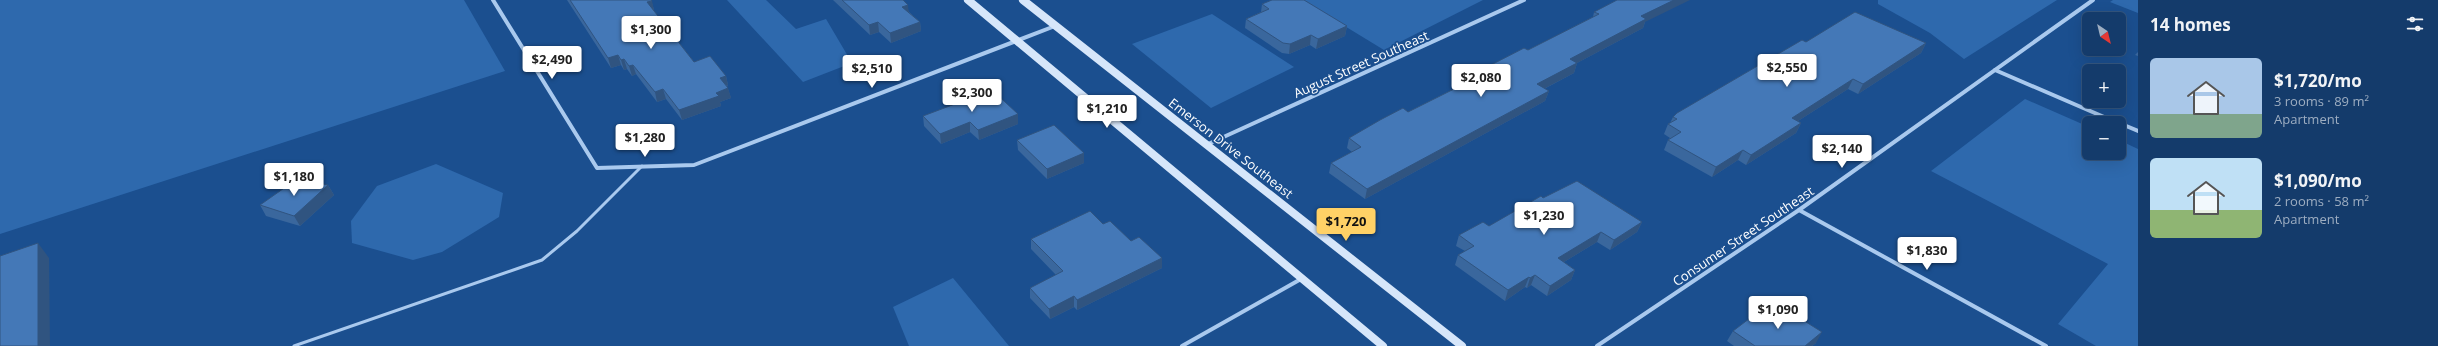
<!DOCTYPE html>
<html lang="en">
<head>
<meta charset="utf-8">
<style>
	:root { --surface:#143b6b; --page:#214673; --text:#f1f3f6; --muted:#9dadc1; --line:#33557e; --accent:#ffd166 }
	body { margin:0; font-family:"Open Sans",sans-serif; background:var(--page); color:var(--text); height:100vh; display:flex; flex-direction:column; font-size:15px; white-space:nowrap }
	* { box-sizing:border-box; margin:0 }
	p { font-size:13px; color:var(--muted) }
	.icon { flex:none; width:22px; height:22px; fill:none; stroke:currentColor; stroke-width:2; stroke-linecap:round; stroke-linejoin:round }
	.map { position:relative; flex:1; overflow:hidden }
	.details { display:flex; flex-direction:column; background:var(--surface); width:300px }
	.details>* { flex:none }
	.needle { width:26px; rotate:145deg }
	.controls { position:absolute; left:2082px; top:12px; display:grid; gap:8px }
	.controls a { display:grid; place-items:center; width:44px; height:44px; border-radius:6px; background:var(--surface); box-shadow:0 4px 16px #0002,0 0 0 1px var(--line); font-size:20px }
	.price { position:absolute; translate:-50% -34px; padding:0 9px; border-radius:4px; background:#fff; color:#222; font-size:13px; line-height:26px; filter:drop-shadow(0 1px 2px #0008) }
	.price::after { content:''; position:absolute; left:50%; top:24px; width:12px; height:9px; margin-left:-6px; background:inherit; clip-path:polygon(0 0,100% 0,50% 100%) }
	.price.on { background:var(--accent); color:#111 }
	ul { padding:0; list-style:none }
	li { display:flex; align-items:center; gap:12px; height:100px; padding:0 12px }
	li span { display:grid; place-items:center; flex:none; width:112px; height:80px; border-radius:6px; color:#555 }
	li>.icon { margin-inline-start:auto }
	span .icon { width:48px; height:48px; fill:#fffc; stroke-width:1 }
	li b { font-size:17px }
	h2 { display:flex; justify-content:space-between; align-items:center; height:48px; padding:0 12px; font-size:17px }
	main { display:flex; flex:1; min-height:0 }
	.map>svg:first-child { display:block }
	.green { fill:#2e69ad }
	.lines { fill:none; stroke-linecap:round; stroke-linejoin:round }
	.lane { stroke:#a9c9ee; stroke-width:3 }
	.street { stroke:#a9c9ee; stroke-width:4 }
	.secondary { stroke:#d6e6fa; stroke-width:8 }
	.wall { fill:#3a679d }
	.shaded-wall { fill:#305480 }
	.building { fill:#4478b7; stroke:#305480 }
	.labels { text-anchor:middle; dominant-baseline:central; stroke-width:3.5; stroke-linejoin:round; paint-order:stroke }
	.street-label { font-size:13px; fill:#fff; stroke:#1b4f8f }
</style>
</head>
<body>
<main>
<div class="map">
<svg width="2138" height="346" viewBox="0 0 2138 346">
	<rect width="100%" height="100%" fill="#1b4f8f"/>
	<!-- green -->
	<g class="green">
		<path d="M0 0H464L505 71 0 234Z"/>
		<path d="M727 0H766L796 29 826 19 852 63 803 82Z"/>
		<path d="M1302 0H1483L1384 50Z"/>
		<path d="M1878 0H2057L1964 59 1930 33 1878 4Z"/>
		<path d="M2113 0H2138V13L2110 2Z"/>
		<path d="M1212 14 1294 67 1211 108 1132 44Z"/>
		<path d="M2025 99 2089 127V153H2119V140L2138 149V346H2096L2058 324 2108 264 1931 171Z"/>
		<path d="M436 164 503 193 499 217 442 252 413 260 352 243 351 221 377 186Z"/>
		<path d="M953 278 1009 346H909L893 307Z"/>
	</g>
	<g class="lines">
		<!-- lane -->
		<path class="lane" d="M294 346 542 260 577 231 642 166"/>
		<!-- street -->
		<g class="street">
			<path d="M493 0 597 168 694 165 1055 26"/>
			<path d="M1995 70 2118 123"/>
			<path d="M2119 123 2138 131"/>
			<path d="M1206 145 1524 0"/>
			<path d="M1799 210 2046 346"/>
			<path d="M1182 346 1301 279"/>
			<path d="M1597 346 1799 210 2093 0"/>
		</g>
		<!-- secondary -->
		<g class="secondary">
			<path d="M968 0 1383 346"/>
			<path d="M1023 0 1462 346"/>
		</g>
	</g>
	<!-- wall -->
	<g class="wall">
		<path d="M567 0H651L654 10H653L694 62 726 76 728 85 727 86 731 98 720 102 721 106 682 120 666 99 657 102 636 74 632 76 627 69 624 70 621 65 611 68Z"/>
		<path d="M833 0H903L909 12 920 22 921 31 891 43 879 32 870 35Z"/>
		<path d="M1262 4 1347 26 1345 36 1316 49 1310 45 1289 54 1282 53 1245 28 1246 19 1261 12Z"/>
		<path d="M1594 12 1645 22 1643 28 1577 63 1574 73 1544 89 1549 91 1545 101 1365 199 1329 173 1331 163 1352 152 1347 148 1349 138 1408 112 1456 88 1482 74 1485 68 1528 50 1593 17Z"/>
		<path d="M1806 42 1926 43 1921 53 1858 94 1848 89 1798 121 1801 123 1796 133 1746 165 1738 160 1712 177 1664 150 1668 140 1670 138 1664 134 1668 124 1670 123 1673 117Z"/>
		<path d="M2138 52V56L2135 55Z"/>
		<path d="M1018 114V124L979 140 970 132 941 144 924 126 923 116Z"/>
		<path d="M1017 140 1084 153V163L1047 179 1018 150Z"/>
		<path d="M328 185 334 195 300 226 266 216 260 205Z"/>
		<path d="M1543 198 1642 222 1637 232 1610 250 1597 242 1564 262 1575 270 1571 280 1547 296 1531 285 1527 288 1525 287 1505 301 1455 265 1458 255 1465 251 1456 246 1459 235 1489 226Z"/>
		<path d="M1103 224 1131 241 1162 258V268L1077 310 1074 307 1050 319 1030 298V288L1056 275 1031 249V239Z"/>
		<path d="M1767 318 1816 343 1812 346H1734L1727 341 1733 331Z"/>
	</g>
	<!-- shaded-wall -->
	<g class="shaded-wall">
		<path d="M1674 0H1690L1645 22 1643 28 1577 63 1574 73 1534 94 1537 84 1570 59 1641 16Z"/>
		<path d="M652 1 654 10 649 12 647 2Z"/>
		<path d="M908 5 909 14 902 7Z"/>
		<path d="M878 22 879 32 870 35 869 25Z"/>
		<path d="M920 22 921 31 891 43 890 33Z"/>
		<path d="M1347 26 1345 36 1316 49 1318 39Z"/>
		<path d="M1311 35 1310 45 1289 54 1290 44Z"/>
		<path d="M1926 43 1921 53 1858 94 1863 84Z"/>
		<path d="M618 55 621 65 611 68 608 58Z"/>
		<path d="M624 59 627 69 624 70 621 60Z"/>
		<path d="M633 65 636 74 632 76 629 66Z"/>
		<path d="M726 76 728 85 722 87 720 78Z"/>
		<path d="M1853 79 1848 89 1787 128 1792 118Z"/>
		<path d="M728 88 731 98 720 102 721 106 682 120 679 110 716 93Z"/>
		<path d="M663 89 666 99 657 102 655 92Z"/>
		<path d="M1549 91 1545 101 1365 199 1367 189Z"/>
		<path d="M1018 114V124L979 140 978 130Z"/>
		<path d="M970 122V132L941 144 940 134Z"/>
		<path d="M1801 123 1796 133 1746 165 1751 155Z"/>
		<path d="M1743 150 1738 160 1712 177 1716 167Z"/>
		<path d="M1084 153V163L1047 179V169Z"/>
		<path d="M328 185 334 195 300 226 294 216Z"/>
		<path d="M1642 222 1637 232 1610 250 1614 240Z"/>
		<path d="M1601 232 1597 242 1554 268 1558 258Z"/>
		<path d="M38 243 49 258 50 346H38Z"/>
		<path d="M1162 258V268L1077 310V300Z"/>
		<path d="M1575 270 1571 280 1547 296 1550 286Z"/>
		<path d="M1535 275 1531 285 1527 288 1530 278Z"/>
		<path d="M1529 277 1525 287 1505 301 1508 290Z"/>
		<path d="M1074 296V307L1050 319 1049 309Z"/>
		<path d="M1822 332 1816 343 1812 346H1805Z"/>
	</g>
	<!-- building -->
	<g class="building">
		<path d="M570 0H651L652 1 647 2 694 62 710 56 726 76 720 78 728 88 716 93 719 96 679 110 663 89 655 92 633 65 629 66 624 59 621 60 618 55 608 58Z"/>
		<path d="M842 0H903L908 5 902 7 920 22 890 33 878 22 869 25Z"/>
		<path d="M1272 0H1304L1347 26 1318 39 1311 35 1290 44 1283 43 1246 19 1269 9 1262 4Z"/>
		<path d="M1617 0H1674L1641 16 1646 19 1570 59 1577 63 1537 84 1549 91 1367 189 1331 163 1361 147 1349 138 1380 120 1403 108 1408 112 1456 88 1485 72 1483 71 1487 69 1485 68 1524 48 1528 50 1599 14 1594 12Z"/>
		<path d="M1855 12 1926 43 1863 84 1853 79 1792 118 1801 123 1751 155 1743 150 1716 167 1668 140 1681 132 1668 124 1677 119 1673 117 1677 113 1802 40 1806 42Z"/>
		<path d="M992 90 1018 114 978 130 970 122 940 134 923 116Z"/>
		<path d="M1054 125 1084 153 1047 169 1017 140Z"/>
		<path d="M297 179 328 185 294 216 260 205Z"/>
		<path d="M1577 181 1642 222 1614 240 1601 232 1558 258 1575 270 1550 286 1535 275 1530 278 1529 277 1508 290 1458 255 1474 246 1459 235 1483 222 1489 226 1541 196 1543 198Z"/>
		<path d="M1090 211 1103 224 1110 221 1131 241 1139 237 1162 258 1077 300 1074 296 1049 309 1030 288 1063 271 1031 239Z"/>
		<path d="M38 243V346H0V256Z"/>
		<path d="M1782 307 1822 332 1805 346H1755L1733 331 1758 312 1767 318Z"/>
	</g>
	<g class="labels">
		<!-- street labels -->
		<g class="street-label">
			<text transform="translate(1361 64) rotate(-24)">August Street Southeast</text>
			<text transform="translate(1231 148) rotate(38)">Emerson Drive Southeast</text>
			<text transform="translate(1743 236) rotate(-34)">Consumer Street Southeast</text>
		</g>
	</g>
</svg>
<div class="controls">
<a><svg class="needle" viewBox="-14 -14 28 28"><path d="M0-13l5 13h-10z" fill="#e53935"/><path d="M0 13l5-13h-10z" fill="#9dadc1"/></svg></a>
<a>+</a>
<a>−</a>
</div>
<b class="price" style="left:651px;top:50px">$1,300</b>
<b class="price" style="left:552px;top:80px">$2,490</b>
<b class="price" style="left:1787px;top:88px">$2,550</b>
<b class="price" style="left:872px;top:89px">$2,510</b>
<b class="price" style="left:1481px;top:98px">$2,080</b>
<b class="price" style="left:972px;top:113px">$2,300</b>
<b class="price" style="left:1107px;top:129px">$1,210</b>
<b class="price" style="left:645px;top:158px">$1,280</b>
<b class="price" style="left:1842px;top:169px">$2,140</b>
<b class="price" style="left:294px;top:197px">$1,180</b>
<b class="price" style="left:1544px;top:236px">$1,230</b>
<b class="price on" style="left:1346px;top:242px">$1,720</b>
<b class="price" style="left:1927px;top:271px">$1,830</b>
<b class="price" style="left:1778px;top:330px">$1,090</b>
</div>
<section class="details">
<h2>14 homes<svg class="icon" aria-label="filters" viewBox="0 0 24 24"><path d="M4 7h16M4 17h16"/><circle cx="9" cy="7" r="2"/><circle cx="15" cy="17" r="2"/></svg></h2>
<ul>
<li><span style="background:linear-gradient(#a9c7e8 70%,#7fa58c 0)"><svg class="icon" aria-label="home" viewBox="0 0 24 24"><path d="M3 11l9-7 9 7M6 9v11h12V9"/></svg></span><div><b>$1,720/mo</b><p>3 rooms · 89 m²</p><p>Apartment</p></div></li>
<li><span style="background:linear-gradient(#bfe0f5 65%,#8fb573 0)"><svg class="icon" aria-label="home" viewBox="0 0 24 24"><path d="M3 11l9-7 9 7M6 9v11h12V9"/></svg></span><div><b>$1,090/mo</b><p>2 rooms · 58 m²</p><p>Apartment</p></div></li>
</ul>
</section>
</main>
</body>
</html>
